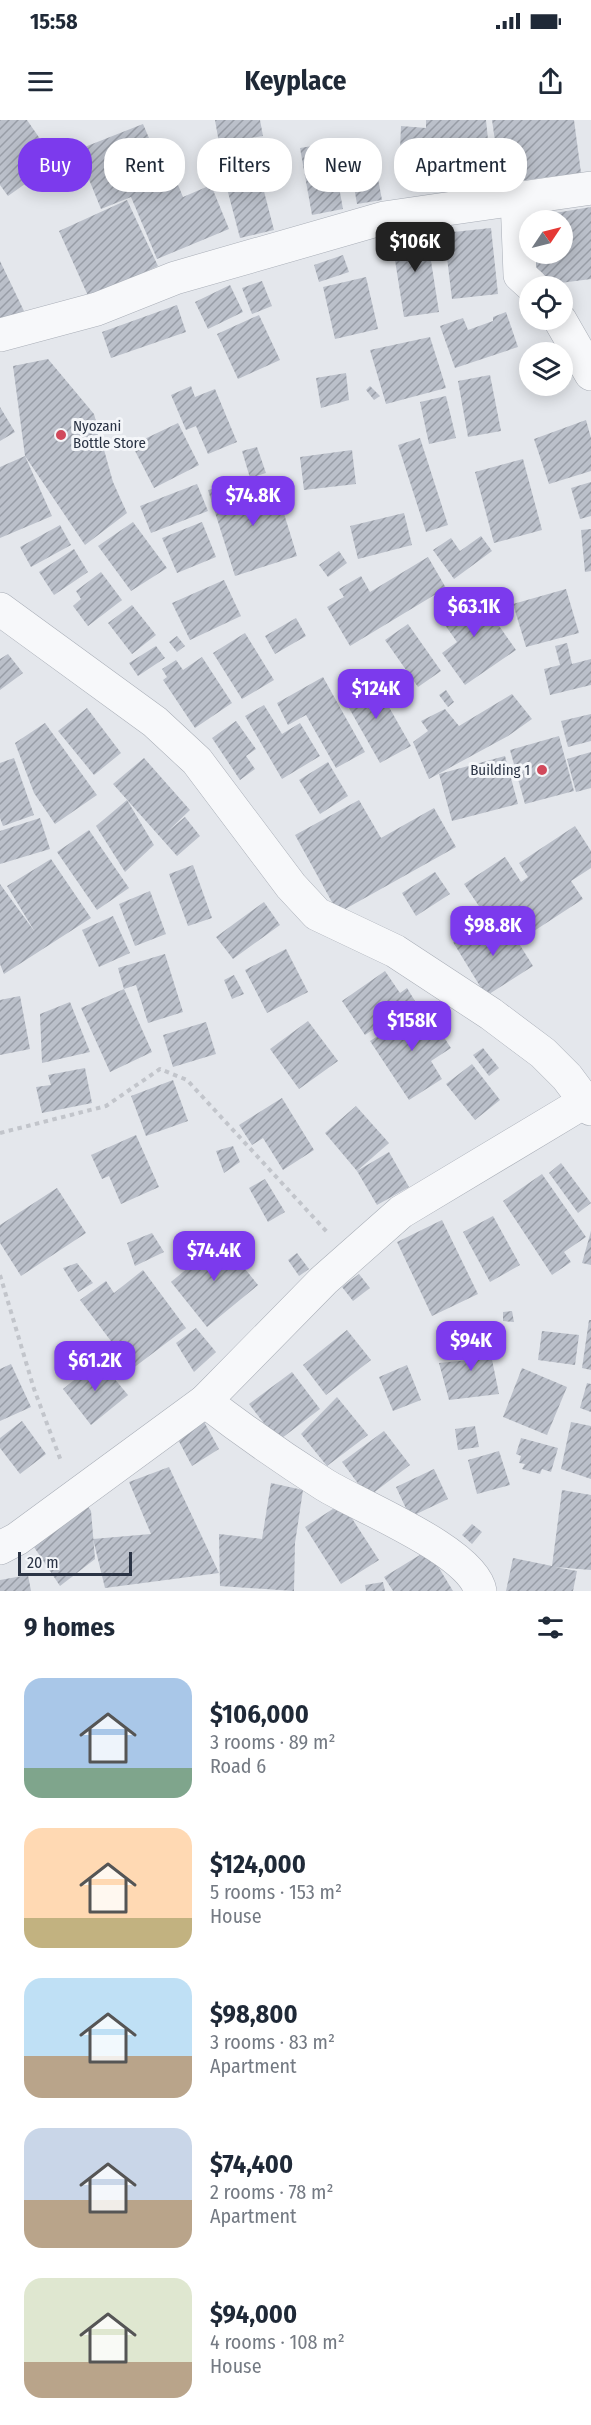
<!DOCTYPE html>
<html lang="en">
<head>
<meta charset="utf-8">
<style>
	:root { --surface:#fff; --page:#f2f2f3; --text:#1f2937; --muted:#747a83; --accent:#7c3aed }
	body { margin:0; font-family:"Fira Sans Condensed",sans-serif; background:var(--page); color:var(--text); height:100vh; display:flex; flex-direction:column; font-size:22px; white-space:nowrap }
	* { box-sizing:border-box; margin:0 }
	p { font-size:20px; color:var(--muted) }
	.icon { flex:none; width:33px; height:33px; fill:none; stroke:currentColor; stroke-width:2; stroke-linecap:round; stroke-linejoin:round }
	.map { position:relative; height:1471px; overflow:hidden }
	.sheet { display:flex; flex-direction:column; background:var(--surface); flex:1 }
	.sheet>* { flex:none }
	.banner { position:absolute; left:18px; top:18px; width:555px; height:54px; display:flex; gap:12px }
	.needle { width:39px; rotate:55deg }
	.controls { position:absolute; left:519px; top:90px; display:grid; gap:12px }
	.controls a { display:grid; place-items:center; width:54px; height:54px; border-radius:50%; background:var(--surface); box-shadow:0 3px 15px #0003; font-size:30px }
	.scale { position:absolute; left:18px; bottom:15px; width:114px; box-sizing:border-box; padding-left:6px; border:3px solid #2b3445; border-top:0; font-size:16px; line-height:21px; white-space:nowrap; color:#2b3445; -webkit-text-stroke:4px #f4f6f9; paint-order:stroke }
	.price { position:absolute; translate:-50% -51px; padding:0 14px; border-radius:12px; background:var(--accent); color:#fff; font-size:20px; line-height:39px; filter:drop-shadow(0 2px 3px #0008) }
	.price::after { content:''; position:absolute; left:50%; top:36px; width:18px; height:14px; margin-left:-9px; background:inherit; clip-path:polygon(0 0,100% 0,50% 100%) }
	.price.current { background:#222; color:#fff }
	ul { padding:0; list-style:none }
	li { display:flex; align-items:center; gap:18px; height:150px; padding:0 24px }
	li span { display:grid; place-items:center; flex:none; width:168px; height:120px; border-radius:18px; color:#555 }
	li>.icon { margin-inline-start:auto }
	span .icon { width:72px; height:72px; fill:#fffc; stroke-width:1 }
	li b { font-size:26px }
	h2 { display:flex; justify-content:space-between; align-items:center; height:72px; padding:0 24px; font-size:26px }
	.chip { padding:0 21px; border-radius:24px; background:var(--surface); box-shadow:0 3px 15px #0003; font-size:21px; line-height:54px }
	.chip.current { background:var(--accent); color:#fff }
	.status { display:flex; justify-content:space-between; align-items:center; height:42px; padding:0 30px; background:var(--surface); direction:ltr }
	.status svg { height:16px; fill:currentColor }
	header { display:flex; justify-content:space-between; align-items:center; height:78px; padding:0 24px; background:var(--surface); font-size:27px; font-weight:700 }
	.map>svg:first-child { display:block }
	.building { fill:url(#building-hatch) }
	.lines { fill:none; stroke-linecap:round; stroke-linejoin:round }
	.street-casing { stroke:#a9aeb7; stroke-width:34 }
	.path { stroke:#c2c5cb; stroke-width:4; stroke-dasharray:4.5 4.5; stroke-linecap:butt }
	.street { stroke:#f7f8fa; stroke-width:33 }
	.poi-dot { fill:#d1495b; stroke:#f4f6f9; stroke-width:2 }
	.labels { text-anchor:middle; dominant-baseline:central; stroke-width:6; stroke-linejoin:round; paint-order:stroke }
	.poi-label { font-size:15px; fill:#2b3445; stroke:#f4f6f9; text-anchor:start }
</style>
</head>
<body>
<div class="status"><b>15:58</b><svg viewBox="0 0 49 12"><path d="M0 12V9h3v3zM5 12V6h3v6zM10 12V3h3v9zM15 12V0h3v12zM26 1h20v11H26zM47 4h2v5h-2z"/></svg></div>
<header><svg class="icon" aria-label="menu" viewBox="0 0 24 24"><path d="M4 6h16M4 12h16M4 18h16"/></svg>Keyplace<svg class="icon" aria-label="share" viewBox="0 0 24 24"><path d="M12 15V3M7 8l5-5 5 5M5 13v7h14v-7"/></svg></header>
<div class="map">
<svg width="591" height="1471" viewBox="0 0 591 1471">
	<defs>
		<pattern id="building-hatch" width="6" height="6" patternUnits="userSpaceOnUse" patternTransform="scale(1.5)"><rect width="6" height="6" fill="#bbc0ca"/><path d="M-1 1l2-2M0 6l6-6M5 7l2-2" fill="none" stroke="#989da6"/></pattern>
	</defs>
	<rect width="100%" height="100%" fill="#e4e7ec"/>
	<!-- building -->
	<g class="building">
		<path d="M0 0H27L56 42 8 76 0 65Z"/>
		<path d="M215 0H260L263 16 219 23Z"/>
		<path d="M426 0H486L491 49 399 53 401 6 426 8Z"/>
		<path d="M492 0H574L581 53 501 63Z"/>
		<path d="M143 4 163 51 171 48 183 77 211 65 229 109 157 139 131 77 101 89 77 30Z"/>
		<path d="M371 22 382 80 357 84 347 26Z"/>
		<path d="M331 23 343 89 312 95 300 28Z"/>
		<path d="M259 52 274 110 240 118 225 61Z"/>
		<path d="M127 80 158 146 89 178 59 111Z"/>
		<path d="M591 87V159L537 166 531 134H562V100H530L525 98Z"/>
		<path d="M491 108 498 174 452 179 444 113Z"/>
		<path d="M426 109 439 192 404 197 391 115Z"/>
		<path d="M343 135 349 152 319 162 314 145Z"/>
		<path d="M0 141 24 191 0 203Z"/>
		<path d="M366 157 378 209 335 219 323 167Z"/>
		<path d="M262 161 272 186 252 194 242 168Z"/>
		<path d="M230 165 243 192 208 209 195 182Z"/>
		<path d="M177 185 186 212 111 238 102 212Z"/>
		<path d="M506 192 518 227 455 248 440 206 463 198 468 210 493 201V197Z"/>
		<path d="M259 195 280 240 238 259 217 214Z"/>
		<path d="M430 217 446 268 386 284 370 230Z"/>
		<path d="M48 239 94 294 113 362 127 393 85 425 25 336 52 396 0 418V347L25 336 13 246Z"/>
		<path d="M346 253 349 280 321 288 316 258Z"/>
		<path d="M490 255 501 311 468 317 458 261Z"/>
		<path d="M191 266 195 277 215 269 237 322 208 334 196 306 186 310 171 275Z"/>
		<path d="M370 266 380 276 374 280 366 270Z"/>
		<path d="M446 276 456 318 429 324 420 282Z"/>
		<path d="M0 287 15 312 0 321Z"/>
		<path d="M586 300 591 318V351L549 364 534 319Z"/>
		<path d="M178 303 199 345 154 368 132 325Z"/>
		<path d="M420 318 448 405 426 412 398 325Z"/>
		<path d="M257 327 266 353 250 358 242 331Z"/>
		<path d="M352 330 356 364 304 370 300 337Z"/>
		<path d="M523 339 542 410 494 423 475 352Z"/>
		<path d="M274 361 297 436 235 456 208 370 227 365 230 375Z"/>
		<path d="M591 362V396L580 399 571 368Z"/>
		<path d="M197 364 208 391 151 413 140 386Z"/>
		<path d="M404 393 412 425 358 439 350 406Z"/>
		<path d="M133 402 167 448 131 471 98 426Z"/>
		<path d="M202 402 216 437 177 453 162 418Z"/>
		<path d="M60 405 71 425 31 447 20 427Z"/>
		<path d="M591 409V451L585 452 581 410Z"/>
		<path d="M481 416 492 431 454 459 433 430 451 418 460 431Z"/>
		<path d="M74 429 88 452 54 475 39 452Z"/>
		<path d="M339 431 347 443 328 457 319 445Z"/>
		<path d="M428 437 446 468 350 526 327 487 344 477 339 469 361 456 370 472Z"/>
		<path d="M101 452 122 480 88 506 73 486 81 479 76 471Z"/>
		<path d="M224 460 241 496 190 520 172 483Z"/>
		<path d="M566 469 579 513 526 527 513 484Z"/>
		<path d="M474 470 516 530 465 565 442 533 457 522 438 495Z"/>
		<path d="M132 485 156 515 132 534 108 503Z"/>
		<path d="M296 498 306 516 275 534 265 516Z"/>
		<path d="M408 504 441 551 418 567 385 520Z"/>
		<path d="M245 513 274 560 242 579 213 533Z"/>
		<path d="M177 516 185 526 177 532 169 522Z"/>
		<path d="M567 523 572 544 591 539V565L550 575 544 549 560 545 555 526Z"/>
		<path d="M156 526 165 538 138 556 129 543Z"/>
		<path d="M8 534 23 553 0 570V539Z"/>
		<path d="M202 537 232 583 195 608 163 560 167 557 162 549 176 540 183 550Z"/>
		<path d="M323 557 365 632 336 648 306 595 288 605 277 583Z"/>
		<path d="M372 557 411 626 380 643 341 574Z"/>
		<path d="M446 570 454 582 448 587 439 575Z"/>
		<path d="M512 574 532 599 508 616 429 659 413 622 428 611 421 601 445 589 459 606Z"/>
		<path d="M264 585 282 614 300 603 320 636 282 659 245 596Z"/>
		<path d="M87 588 121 633 94 655 58 611Z"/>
		<path d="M591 594V621L568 627 561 601Z"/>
		<path d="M236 601 256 629 246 636 255 649 240 660 212 618Z"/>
		<path d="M45 603 97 675 55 704 34 673 15 623Z"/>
		<path d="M559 616 574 671 525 684 510 630Z"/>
		<path d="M591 632V668L576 672 567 639Z"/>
		<path d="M505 636 518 684 452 701 439 654Z"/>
		<path d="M14 638 34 695 3 706 0 698V643Z"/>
		<path d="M144 638 190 690 166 713 185 697 200 716 177 736 113 664Z"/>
		<path d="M328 642 348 676 320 694 299 660Z"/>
		<path d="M127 680 154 725 125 752 96 706Z"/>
		<path d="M359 680 381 718 434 688 456 727 338 793 295 715Z"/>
		<path d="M40 698 50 729 0 744V711Z"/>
		<path d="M575 706 591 731V748L571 761 583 779 534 811 485 795 464 764 505 737 521 762 528 757 519 743Z"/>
		<path d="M89 710 129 768 97 790 57 732Z"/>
		<path d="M51 739 91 798 4 854 0 844V764L35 812 7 766Z"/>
		<path d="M193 745 212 798 188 806 169 754Z"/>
		<path d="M435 752 450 774 416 796 402 773Z"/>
		<path d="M150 771 166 814 135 826 119 784Z"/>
		<path d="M264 782 280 805 233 839 216 817Z"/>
		<path d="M113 796 130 833 99 847 82 810Z"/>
		<path d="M479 806 513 814 533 846 486 876 453 822Z"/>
		<path d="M286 829 308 872 267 893 245 850Z"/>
		<path d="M165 834 183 892 148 903 136 865 124 869 118 848Z"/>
		<path d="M385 851 400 873 407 868 415 881 365 915 342 881Z"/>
		<path d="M234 855 244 874 232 879 224 860Z"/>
		<path d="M124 869 152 932 110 952 81 888Z"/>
		<path d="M20 876 30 929 0 935V880Z"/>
		<path d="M70 882 90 932 42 943 40 894Z"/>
		<path d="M424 887 451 928 431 941 442 959 409 980 370 921Z"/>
		<path d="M308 901 338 941 299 969 270 929Z"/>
		<path d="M206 902 216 934 173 947 163 915Z"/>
		<path d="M483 928 499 948 489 956 473 935Z"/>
		<path d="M472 944 500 980 475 1000 446 964Z"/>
		<path d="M85 948 92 983 42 993 36 967 51 965 48 955Z"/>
		<path d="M173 960 188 1001 146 1016 131 976Z"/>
		<path d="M282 978 314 1030 283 1050 263 1018 252 1025 239 1005Z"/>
		<path d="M356 986 389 1023 357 1051 325 1013Z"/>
		<path d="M136 1015 159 1067 121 1084 109 1056 102 1059 91 1035Z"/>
		<path d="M233 1026 240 1042 224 1053 216 1031Z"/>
		<path d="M389 1032 409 1067 377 1085 357 1051Z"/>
		<path d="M561 1043 591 1083 578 1093 549 1053Z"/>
		<path d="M542 1054 586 1117 564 1132 571 1142 552 1155 503 1081Z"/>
		<path d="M265 1059 285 1092 268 1102 249 1068Z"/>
		<path d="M57 1068 86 1113 21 1156 0 1123V1105Z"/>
		<path d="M493 1096 520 1145 490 1162 463 1112Z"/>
		<path d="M442 1100 478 1174 432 1196 397 1122Z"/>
		<path d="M591 1111V1145L582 1143Z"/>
		<path d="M152 1113 164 1132 135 1146 127 1123Z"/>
		<path d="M199 1115 210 1128 225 1124 258 1165 207 1207 171 1162 201 1137 190 1123Z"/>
		<path d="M297 1133 309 1149 299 1156 288 1140Z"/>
		<path d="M77 1143 93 1163 78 1172 63 1148Z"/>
		<path d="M143 1150 186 1208 132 1249 80 1180 106 1161 114 1173Z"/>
		<path d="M359 1154 370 1168 353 1181 342 1167Z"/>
		<path d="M512 1191 514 1202 503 1201V1192Z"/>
		<path d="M589 1200H591V1250L582 1248Z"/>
		<path d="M196 1208 216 1232 194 1252 176 1223Z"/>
		<path d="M347 1210 371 1240 326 1275 303 1245Z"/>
		<path d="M542 1211 579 1215 575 1245 538 1240Z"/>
		<path d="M487 1215 499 1274 449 1280 439 1243 469 1240 465 1218Z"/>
		<path d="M99 1240 128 1275 91 1305 63 1269Z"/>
		<path d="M11 1244 31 1287 0 1301V1249Z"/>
		<path d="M407 1245 421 1280 393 1291 379 1257Z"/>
		<path d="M522 1248 567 1267 547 1315 503 1297Z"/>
		<path d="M292 1252 320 1289 278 1321 249 1284Z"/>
		<path d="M587 1263 591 1264V1292L580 1288Z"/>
		<path d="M337 1277 368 1315 327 1346 301 1314Z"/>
		<path d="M202 1298 219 1329 192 1346 175 1314Z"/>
		<path d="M22 1301 46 1334 20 1354 0 1328V1318Z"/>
		<path d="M571 1302 591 1306V1359L561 1349Z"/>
		<path d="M475 1306 479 1327 458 1330 455 1309Z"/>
		<path d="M384 1311 410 1345 368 1377 342 1342Z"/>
		<path d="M521 1318 558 1328 551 1352 542 1349 540 1354 522 1349 525 1344 519 1343 521 1336 516 1334Z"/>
		<path d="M499 1331 510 1365 477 1374 468 1340Z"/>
		<path d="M169 1347 219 1453 105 1468 93 1419 151 1414 129 1362Z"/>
		<path d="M434 1349 448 1379 410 1397 396 1367Z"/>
		<path d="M271 1363 303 1370 295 1423 294 1471 220 1466 219 1414 262 1419Z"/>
		<path d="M562 1370 591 1375V1450L555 1447 577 1451 573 1471H506L513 1438 552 1446Z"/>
		<path d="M82 1377 91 1391 95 1439 60 1466 28 1418Z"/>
		<path d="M342 1383 379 1440 341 1464 305 1407Z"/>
		<path d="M472 1404 482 1412 472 1424 462 1415Z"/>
		<path d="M428 1430 453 1471H393L384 1457Z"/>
		<path d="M28 1455 31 1471H0V1460Z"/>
		<path d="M383 1462 385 1471H366L365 1465Z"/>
	</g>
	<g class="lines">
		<!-- street casing -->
		<g class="street-casing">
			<g id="street">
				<path d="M517 78 520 155 532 166"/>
				<path d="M560 200 591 254"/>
				<path d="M0 215 97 189 175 158 384 98 591 68"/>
				<path d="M0 489 155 602 197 641 291 766 317 794 395 831 491 894 543 933 567 957 591 989"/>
				<path d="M205 1281C244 1311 284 1339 325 1365 359 1386 474 1432 480 1471"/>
				<path d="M0 1428 17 1419 205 1281 324 1160 401 1092 591 978"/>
			</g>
		</g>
		<!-- path -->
		<g class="path">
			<path d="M0 1013 106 986 160 949 187 960 327 1112"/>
			<path d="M0 1155 34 1269 61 1341"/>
		</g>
		<!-- street -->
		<use href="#street" class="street"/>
	</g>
	<!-- markers -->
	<g class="poi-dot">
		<circle cx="61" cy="315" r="6"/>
		<circle cx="542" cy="650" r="6"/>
	</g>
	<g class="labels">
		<!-- poi labels -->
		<g class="poi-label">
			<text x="73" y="306">Nyozani<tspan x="73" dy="17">Bottle Store</tspan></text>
			<text x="530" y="650" text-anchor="end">Building 1</text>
		</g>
	</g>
</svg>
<div class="controls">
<a><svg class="needle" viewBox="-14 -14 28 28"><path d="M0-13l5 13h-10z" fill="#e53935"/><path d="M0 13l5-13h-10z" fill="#747a83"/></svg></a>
<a><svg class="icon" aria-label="locate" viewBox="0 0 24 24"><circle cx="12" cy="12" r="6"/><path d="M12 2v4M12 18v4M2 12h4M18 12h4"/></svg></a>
<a><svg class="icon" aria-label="layers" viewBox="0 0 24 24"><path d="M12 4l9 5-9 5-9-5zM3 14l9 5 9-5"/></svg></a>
</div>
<div class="scale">20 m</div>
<b class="price current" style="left:415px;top:153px">$106K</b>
<b class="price" style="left:253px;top:407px">$74.8K</b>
<b class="price" style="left:474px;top:518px">$63.1K</b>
<b class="price" style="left:376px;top:600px">$124K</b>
<b class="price" style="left:493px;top:837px">$98.8K</b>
<b class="price" style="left:412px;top:932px">$158K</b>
<b class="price" style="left:214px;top:1162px">$74.4K</b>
<b class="price" style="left:471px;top:1252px">$94K</b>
<b class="price" style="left:95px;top:1272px">$61.2K</b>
<div class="banner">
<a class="chip current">Buy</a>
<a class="chip">Rent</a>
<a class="chip">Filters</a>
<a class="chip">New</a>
<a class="chip">Apartment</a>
</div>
</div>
<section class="sheet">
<h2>9 homes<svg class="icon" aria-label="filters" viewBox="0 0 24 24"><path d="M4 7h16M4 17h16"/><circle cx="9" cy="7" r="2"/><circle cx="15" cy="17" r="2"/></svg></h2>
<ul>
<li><span style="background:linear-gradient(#a9c7e8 75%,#7fa58c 0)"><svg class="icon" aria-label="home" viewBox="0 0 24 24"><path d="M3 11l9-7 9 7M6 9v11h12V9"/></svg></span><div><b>$106,000</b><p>3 rooms · 89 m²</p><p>Road 6</p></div></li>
<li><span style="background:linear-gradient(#ffd9b3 75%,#c2b280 0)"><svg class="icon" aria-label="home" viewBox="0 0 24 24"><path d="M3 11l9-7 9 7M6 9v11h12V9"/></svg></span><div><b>$124,000</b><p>5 rooms · 153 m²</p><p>House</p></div></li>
<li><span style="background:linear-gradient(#bfe0f5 65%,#b9a48a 0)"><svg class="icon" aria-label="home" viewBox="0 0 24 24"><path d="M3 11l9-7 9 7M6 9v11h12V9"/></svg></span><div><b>$98,800</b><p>3 rooms · 83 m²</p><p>Apartment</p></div></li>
<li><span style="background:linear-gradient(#c9d6e8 60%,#b9a48a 0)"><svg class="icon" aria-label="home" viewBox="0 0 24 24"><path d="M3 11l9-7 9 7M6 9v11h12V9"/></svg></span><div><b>$74,400</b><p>2 rooms · 78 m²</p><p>Apartment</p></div></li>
<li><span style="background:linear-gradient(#dfe7d0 70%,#b9a48a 0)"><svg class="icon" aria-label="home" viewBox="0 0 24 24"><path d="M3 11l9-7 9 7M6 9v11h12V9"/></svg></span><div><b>$94,000</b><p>4 rooms · 108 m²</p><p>House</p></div></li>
</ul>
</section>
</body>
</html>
